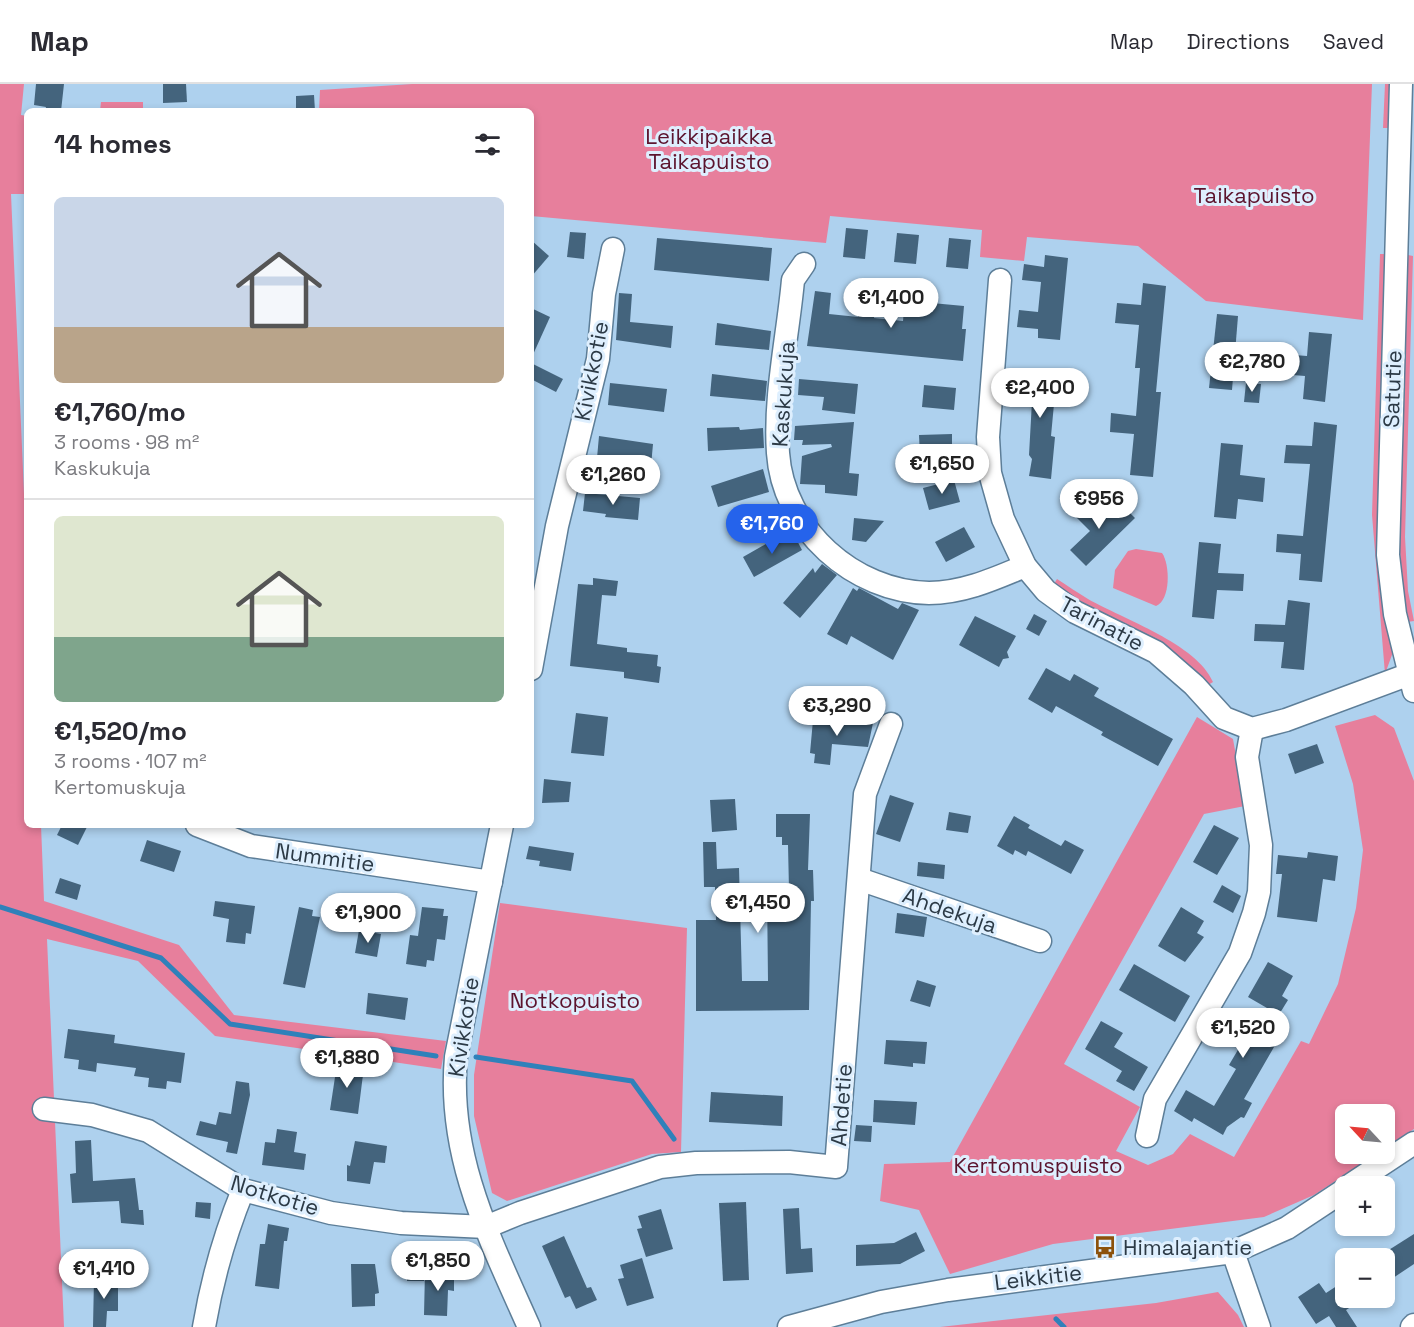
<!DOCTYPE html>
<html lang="en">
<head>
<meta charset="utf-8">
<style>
	:root { --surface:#fff; --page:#f7f7f7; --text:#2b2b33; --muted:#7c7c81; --line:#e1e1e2; --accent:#2563eb }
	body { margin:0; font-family:"Space Grotesk",sans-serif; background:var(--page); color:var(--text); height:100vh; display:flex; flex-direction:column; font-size:22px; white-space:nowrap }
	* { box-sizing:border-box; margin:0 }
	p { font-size:20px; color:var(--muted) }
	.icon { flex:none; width:33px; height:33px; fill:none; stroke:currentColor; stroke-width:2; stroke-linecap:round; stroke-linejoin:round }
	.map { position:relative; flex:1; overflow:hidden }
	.details { position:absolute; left:24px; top:24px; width:510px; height:720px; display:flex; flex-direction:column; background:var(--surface); border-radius:9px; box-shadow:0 3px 9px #0003 }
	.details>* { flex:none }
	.needle { width:39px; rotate:296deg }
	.controls { position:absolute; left:1335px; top:1020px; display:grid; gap:12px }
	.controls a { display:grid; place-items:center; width:60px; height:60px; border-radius:9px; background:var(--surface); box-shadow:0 3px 9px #0003; font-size:30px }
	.price { position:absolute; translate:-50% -51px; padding:0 14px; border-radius:21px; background:#fff; color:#222; font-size:20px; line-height:39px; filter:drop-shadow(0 2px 3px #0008) }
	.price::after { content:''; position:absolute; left:50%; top:36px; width:18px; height:14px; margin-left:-9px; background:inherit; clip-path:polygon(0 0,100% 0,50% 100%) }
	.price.on { background:var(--accent); color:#fff }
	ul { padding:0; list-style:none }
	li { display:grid; align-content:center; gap:12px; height:318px; padding:0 30px }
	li+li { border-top:2px solid var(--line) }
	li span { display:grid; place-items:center; height:186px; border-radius:9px; color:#555 }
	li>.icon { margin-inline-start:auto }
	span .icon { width:108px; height:108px; fill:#fffc; stroke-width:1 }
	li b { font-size:26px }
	h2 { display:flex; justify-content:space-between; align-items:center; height:72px; padding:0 30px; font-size:26px }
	header { display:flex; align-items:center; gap:36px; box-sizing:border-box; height:84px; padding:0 30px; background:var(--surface); border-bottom:2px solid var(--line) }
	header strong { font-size:28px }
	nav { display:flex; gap:33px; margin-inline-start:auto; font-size:21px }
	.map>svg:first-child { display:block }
	.green { fill:#e77f9c }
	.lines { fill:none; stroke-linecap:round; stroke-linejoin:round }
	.stream { stroke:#2f81ba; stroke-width:5 }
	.building { fill:#44647d }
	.minor-casing { stroke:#5d7e98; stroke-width:25 }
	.minor { stroke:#fff; stroke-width:22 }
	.labels { text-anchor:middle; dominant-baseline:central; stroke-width:6; stroke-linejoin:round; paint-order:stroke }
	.park-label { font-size:22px; fill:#5c142e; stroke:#deeffe }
	.street-label { font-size:22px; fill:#2c3a46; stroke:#deeffe }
	.poi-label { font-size:22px; fill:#2c3a46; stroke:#deeffe; text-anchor:start }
</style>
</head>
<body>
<header>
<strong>Map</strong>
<nav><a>Map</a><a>Directions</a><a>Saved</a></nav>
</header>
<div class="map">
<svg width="1414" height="1243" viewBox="0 0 1414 1243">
	<rect width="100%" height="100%" fill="#aed1ee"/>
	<!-- green -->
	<g class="green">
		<path d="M0 0H24L21 31 27 32V110H11L27 479V741H41L44 817 179 861 234 931 446 957 441 985 215 952 138 877 47 855 64 1243H0Z"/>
		<path d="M412 0H1372L1363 236 1206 217 1138 162 1027 153 1024 177 980 173 982 146 830 132 826 159 531 132V27H319L320 6Z"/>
		<path d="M1385 0H1391L1388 44H1383Z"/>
		<path d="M101 18H143V27H100Z"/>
		<path d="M1380 170H1384L1385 204 1379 450 1384 522 1393 568 1385 590 1372 431Z"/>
		<path d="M1408 171 1413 172 1405 453 1408 507 1414 537 1407 538 1399 458Z"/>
		<path d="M1136 465 1162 469C1170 480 1171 516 1156 522L1113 504 1115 486 1128 467Z"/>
		<path d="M1057 495C1068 502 1078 509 1088 515 1123 535 1197 560 1213 598L1208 601 1054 500Z"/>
		<path d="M1375 631 1394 644 1414 697V1045L1385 1064 1384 1030H1346V1070H1377L1314 1111 1264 1133 1053 1160 950 1190 919 1126 880 1117 884 1080 950 1078 1197 633 1233 655 1245 722 1204 730 1064 980 1140 1023 1116 1067 1148 1081 1173 1070 1190 1050 1234 1073 1301 957 1309 960 1338 900 1356 824 1363 766 1353 700 1335 642Z"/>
		<path d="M500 819 687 844 681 1068 652 1070 507 1117 492 1109 474 1032V991Z"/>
		<path d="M1218 1208 1238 1231 1244 1243H940L1156 1219Z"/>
	</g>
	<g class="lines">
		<!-- stream -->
		<g class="stream">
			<path d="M0 823 161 874 230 940 436 972"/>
			<path d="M476 973 632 997 674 1055"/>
			<path d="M1056 1235 1064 1243"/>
		</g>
	</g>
	<!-- building -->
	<g class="building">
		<path d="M36 0H64L61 27H45L46 23 34 21Z"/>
		<path d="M163 0H186L187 18 163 19Z"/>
		<path d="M314 11 315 27H296V12Z"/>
		<path d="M846 144 868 146 865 175 843 173Z"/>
		<path d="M570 148 586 149 584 175 567 173Z"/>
		<path d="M897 149 919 151 916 180 894 178Z"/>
		<path d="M657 154 772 164 769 197 654 186Z"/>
		<path d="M949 154 971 156 968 185 946 183Z"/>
		<path d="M531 156 549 172 531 193Z"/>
		<path d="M1045 171 1068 174 1060 256 1038 254V245L1017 243 1019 226 1038 228 1041 198 1022 196 1024 180 1044 183Z"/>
		<path d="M1143 199 1166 202 1156 308H1161L1153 393 1130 391 1134 350 1110 348 1111 329 1136 332 1140 284H1135L1139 241 1115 239 1117 219 1141 221Z"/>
		<path d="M815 207 831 209 829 230 858 233 860 209 876 211 874 234 903 237 905 214 921 215V218L964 222 962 245H966L963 277 807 262Z"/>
		<path d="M619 209 632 210 630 238 673 242 671 264 616 256Z"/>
		<path d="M531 224 550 233 531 275Z"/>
		<path d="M1217 230 1238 232 1232 306 1209 304Z"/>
		<path d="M717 239 771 247 769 266 715 261Z"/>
		<path d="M1309 248 1332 250 1325 318 1303 315 1305 292 1280 290 1281 270 1307 272Z"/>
		<path d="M531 279 563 295 556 308 531 295Z"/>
		<path d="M1032 286 1057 288 1051 352 1055 353 1051 395 1029 392 1032 375 1029 371 1032 317 1011 314 1013 297 1031 299Z"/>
		<path d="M712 290 767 297 765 317 710 312Z"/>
		<path d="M799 295 858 300 855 330 822 326 824 313 798 311Z"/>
		<path d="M610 299 667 305 664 328 608 321Z"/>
		<path d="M1246 299 1261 300 1259 319 1244 318Z"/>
		<path d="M924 301 956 304 954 326 922 323Z"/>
		<path d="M854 338 849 389 859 390 857 412 825 409V401L800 400 802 372 832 363 831 360 802 361 803 356H794L795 342Z"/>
		<path d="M1314 338 1337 341 1322 498 1299 496 1301 470 1276 468 1277 450 1303 452 1310 380 1284 379 1286 361 1312 362Z"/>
		<path d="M739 343 740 346 763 344 764 364 708 367 707 344Z"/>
		<path d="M952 350V372L920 373 919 351Z"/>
		<path d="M599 352 653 360 651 382 597 374Z"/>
		<path d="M1221 359 1243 361 1240 391 1265 394 1263 418 1238 415 1236 435 1214 433Z"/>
		<path d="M763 385 769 408 718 423 711 402Z"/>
		<path d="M954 396 960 418 929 426 923 404Z"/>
		<path d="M585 409 640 414 638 436 605 433 606 430 583 427Z"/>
		<path d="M1085 417 1102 434 1119 418 1135 434 1086 482 1070 466 1090 447 1072 429Z"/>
		<path d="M854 434 884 437 866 458 852 456Z"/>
		<path d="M964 443 975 463 946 478 935 458Z"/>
		<path d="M793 449 802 466 754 493 743 473 771 457 773 461Z"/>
		<path d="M1199 458 1221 460 1218 489 1244 490 1243 507 1217 506 1214 535 1192 533Z"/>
		<path d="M822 480 837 491 800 534 783 519 813 484 815 489Z"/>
		<path d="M593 494 618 497 616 512 602 511 597 560 627 564V568L658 571 657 582 661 583 659 599 624 594V588L570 582 578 500 593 501Z"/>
		<path d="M853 504 857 507 859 504 898 525 902 519 919 526 893 576 851 552 847 561 827 550Z"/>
		<path d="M1288 516 1310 519 1304 586 1281 584 1284 558 1254 557 1255 540 1285 541Z"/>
		<path d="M1034 530 1047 537 1039 552 1026 545Z"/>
		<path d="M975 532 1016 552 1007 568 1009 574 1003 575 999 583 959 561Z"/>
		<path d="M1046 584 1070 597 1074 590 1099 604 1094 612 1173 655 1158 682 1101 651 1103 648 1056 622 1052 629 1028 615Z"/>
		<path d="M576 629 608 633 604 672 571 669Z"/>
		<path d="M813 636 873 639 868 663 832 660 830 681 814 679 815 670 810 669Z"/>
		<path d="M1317 660 1324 679 1295 690 1288 670Z"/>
		<path d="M544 695 571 698 569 718 542 719Z"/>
		<path d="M890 711 914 719 900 758 876 750Z"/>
		<path d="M735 715 737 746 712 748 710 716Z"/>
		<path d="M949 728 971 732 968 749 946 746Z"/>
		<path d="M776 730H810L808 786H813L814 817H811L809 926 696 927V836H716L715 803H704L703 758H716L717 785 739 784 742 897H768L767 807 789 806 788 761H782V753H776Z"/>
		<path d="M1014 732 1030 741 1028 744 1061 762 1065 756 1084 766 1071 790 1028 767 1026 772 1015 766 1013 771 997 762Z"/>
		<path d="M62 741H88L78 761 57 751Z"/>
		<path d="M1214 741 1239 754 1217 791 1193 778Z"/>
		<path d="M147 756 181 767 174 788 140 777Z"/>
		<path d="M529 762 574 769 571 787 539 782 540 777 526 775Z"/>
		<path d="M1308 768 1338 772 1335 797 1323 795 1317 838 1277 833 1282 790H1276L1278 771 1307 774Z"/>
		<path d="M918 778 945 781 944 795 917 792Z"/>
		<path d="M60 794 81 801 77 816 55 809Z"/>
		<path d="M1222 801 1241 812 1233 829 1213 818Z"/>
		<path d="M215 817 255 822 251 850 246 849 245 860 226 858 229 835 213 832Z"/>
		<path d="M299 823 313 826 312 832 320 833 305 904 283 900Z"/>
		<path d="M422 823 444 825 443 832H448L445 856 437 855 434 877 427 876 426 883 406 880 410 851 418 852Z"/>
		<path d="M1181 823 1204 837 1197 849 1204 853 1185 878 1158 862Z"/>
		<path d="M897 829 927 833 924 853 895 849Z"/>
		<path d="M359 846 381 850 377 873 355 869Z"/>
		<path d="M1268 878 1293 892 1282 912 1288 916 1267 950 1278 956 1244 1015 1252 1019 1244 1034 1241 1033 1227 1043 1223 1051 1194 1034 1192 1038 1174 1027 1186 1006 1214 1022 1236 985 1229 981 1242 959 1246 961 1267 924 1248 913Z"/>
		<path d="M1134 880 1190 912 1175 938 1119 906Z"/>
		<path d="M917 896 936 902 930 923 910 917Z"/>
		<path d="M368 909 408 914 405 936 366 930Z"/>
		<path d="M1101 937 1123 949 1114 963 1148 983 1134 1007 1116 997 1122 987 1085 965Z"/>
		<path d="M68 945 115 951 114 959 185 969 181 999 167 997 166 1005 148 1003 149 994 134 992 136 984 97 979 96 988 78 985 79 976 64 974Z"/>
		<path d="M886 956 927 958 925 980 913 979V983L884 980Z"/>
		<path d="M337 980 364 983 358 1030 330 1026Z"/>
		<path d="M236 997 249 999 250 1011 237 1070 226 1068 228 1058 196 1051 200 1037 216 1041 219 1028 231 1030Z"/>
		<path d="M711 1008 783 1012 782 1042 709 1038Z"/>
		<path d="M874 1016 917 1018 915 1041 873 1038Z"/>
		<path d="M856 1041 872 1042 871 1058 854 1057Z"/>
		<path d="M277 1045 297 1048 294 1068 306 1070 304 1086 262 1081 265 1058 275 1059Z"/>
		<path d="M91 1056 93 1097 135 1094 139 1126H143L144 1141 121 1139 119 1117 72 1119 70 1090 76 1089 75 1057Z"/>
		<path d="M355 1057 387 1062 385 1079 374 1078 370 1100 347 1097V1081L350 1082Z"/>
		<path d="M196 1118 211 1119 210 1135 195 1133Z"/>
		<path d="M746 1118 749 1196 723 1197 719 1119Z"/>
		<path d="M799 1124 801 1165 812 1164 813 1188 786 1190 783 1125Z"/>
		<path d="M661 1125 673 1165 646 1173 637 1145 642 1144 638 1132Z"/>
		<path d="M268 1140 289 1144 287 1157H284L279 1205 255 1202 260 1160H265Z"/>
		<path d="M916 1148 925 1167 900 1180 856 1182V1161L894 1159Z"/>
		<path d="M1414 1150V1180L1384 1200V1169Z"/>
		<path d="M564 1152 587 1204 591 1203 597 1216 576 1225 570 1212 565 1214 542 1162Z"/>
		<path d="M408 1171H425L424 1197H407Z"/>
		<path d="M642 1174 654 1214 627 1222 618 1195 624 1194 620 1181Z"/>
		<path d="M351 1180H375L379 1209 375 1210V1222L352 1223Z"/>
		<path d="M425 1187 454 1188V1207L448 1206 447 1232 424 1231Z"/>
		<path d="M94 1195 118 1196V1227H107L106 1243H93Z"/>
		<path d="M1346 1196V1214H1365L1346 1226 1357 1243H1336L1329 1232 1316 1240 1298 1213 1319 1199 1326 1209Z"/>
	</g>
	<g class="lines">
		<!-- minor casing -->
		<g class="minor-casing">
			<g id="minor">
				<path d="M1401 0 1388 471 1395 530 1414 607"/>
				<path d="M804 180 793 196C788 252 774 312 778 369 783 445 854 508 929 509 963 509 994 495 1025 482"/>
				<path d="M1000 196 988 353 990 389 1003 435 1025 482 1046 507 1075 528 1156 568 1194 601 1224 634 1252 645 1286 636 1410 590"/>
				<path d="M531 585 557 442 598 275 604 210 613 165"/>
				<path d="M197 741 251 762 491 798"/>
				<path d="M502 741 456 973C447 1072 490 1155 529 1243"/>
				<path d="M859 795 1040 857"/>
				<path d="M44 1025 92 1031 148 1047 243 1106 331 1129 401 1139 486 1143 520 1129 660 1083 696 1079 789 1078 836 1083 865 710 891 640"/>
				<path d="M1147 1052 1155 1015 1240 869 1254 829 1259 808 1261 761 1247 673 1252 645"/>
				<path d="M1349 1102 1414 1059"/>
				<path d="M1233 1168 1259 1243"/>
				<path d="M204 1243C212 1196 225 1150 243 1106"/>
				<path d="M789 1243 881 1218 948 1206 1233 1168 1287 1144 1346 1105"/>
				<path d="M1412 1243 1414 1241"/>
			</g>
		</g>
		<!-- minor -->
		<use href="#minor" class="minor"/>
	</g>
	<!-- icons -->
	<defs>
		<g id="bus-bare" transform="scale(1.8)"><path d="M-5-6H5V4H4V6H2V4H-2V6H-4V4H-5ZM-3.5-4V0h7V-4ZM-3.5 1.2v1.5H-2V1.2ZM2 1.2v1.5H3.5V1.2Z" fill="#8c520c" stroke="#deeffe" stroke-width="2.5" paint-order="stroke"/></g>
	</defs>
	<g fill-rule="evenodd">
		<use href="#bus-bare" x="1105" y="1163"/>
	</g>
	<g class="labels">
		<!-- park labels -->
		<g class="park-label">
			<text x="709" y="52">Leikkipaikka<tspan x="709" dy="25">Taikapuisto</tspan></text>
			<text x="1254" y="111">Taikapuisto</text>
			<text x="575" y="916">Notkopuisto</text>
			<text x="1038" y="1081">Kertomuspuisto</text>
		</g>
		<!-- street labels -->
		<g class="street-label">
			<text transform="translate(591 287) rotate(-79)">Kivikkotie</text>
			<text transform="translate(1392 305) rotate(-88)">Satutie</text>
			<text transform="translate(783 310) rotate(-86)">Kaskukuja</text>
			<text transform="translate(1102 539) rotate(28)">Tarinatie</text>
			<text transform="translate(325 773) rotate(8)">Nummitie</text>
			<text transform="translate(950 826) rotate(19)">Ahdekuja</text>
			<text transform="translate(463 943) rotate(-81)">Kivikkotie</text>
			<text transform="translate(841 1021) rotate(-86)">Ahdetie</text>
			<text transform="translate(275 1111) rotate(17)">Notkotie</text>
			<text transform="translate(1038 1193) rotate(-7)">Leikkitie</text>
		</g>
		<!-- poi labels -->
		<g class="poi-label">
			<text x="1123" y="1163">Himalajantie</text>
		</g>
	</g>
</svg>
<div class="controls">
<a><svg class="needle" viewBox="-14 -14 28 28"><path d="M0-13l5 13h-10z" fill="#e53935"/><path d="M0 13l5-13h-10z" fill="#7c7c81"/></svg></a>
<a>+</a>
<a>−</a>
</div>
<b class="price" style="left:891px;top:245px">€1,400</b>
<b class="price" style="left:1252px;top:309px">€2,780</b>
<b class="price" style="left:1040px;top:335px">€2,400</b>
<b class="price" style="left:942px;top:411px">€1,650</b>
<b class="price" style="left:613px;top:422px">€1,260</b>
<b class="price" style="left:1099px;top:446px">€956</b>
<b class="price on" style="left:772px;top:471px">€1,760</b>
<b class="price" style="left:837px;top:653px">€3,290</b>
<b class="price" style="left:758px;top:850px">€1,450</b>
<b class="price" style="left:368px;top:860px">€1,900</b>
<b class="price" style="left:1243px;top:975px">€1,520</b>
<b class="price" style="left:347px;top:1005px">€1,880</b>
<b class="price" style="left:438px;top:1208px">€1,850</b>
<b class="price" style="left:104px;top:1216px">€1,410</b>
<section class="details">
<h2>14 homes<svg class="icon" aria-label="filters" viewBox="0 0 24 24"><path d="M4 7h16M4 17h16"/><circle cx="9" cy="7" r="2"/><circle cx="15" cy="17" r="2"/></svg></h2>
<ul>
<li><span style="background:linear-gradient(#c9d6e8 70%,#b9a48a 0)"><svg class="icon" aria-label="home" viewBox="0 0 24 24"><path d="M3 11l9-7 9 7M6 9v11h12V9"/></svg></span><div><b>€1,760/mo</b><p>3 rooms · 98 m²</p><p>Kaskukuja</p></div></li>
<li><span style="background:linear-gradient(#dfe7d0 65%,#7fa58c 0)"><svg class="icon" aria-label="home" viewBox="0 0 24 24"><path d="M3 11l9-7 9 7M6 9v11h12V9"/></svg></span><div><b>€1,520/mo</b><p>3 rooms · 107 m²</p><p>Kertomuskuja</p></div></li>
</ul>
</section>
</div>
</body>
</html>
